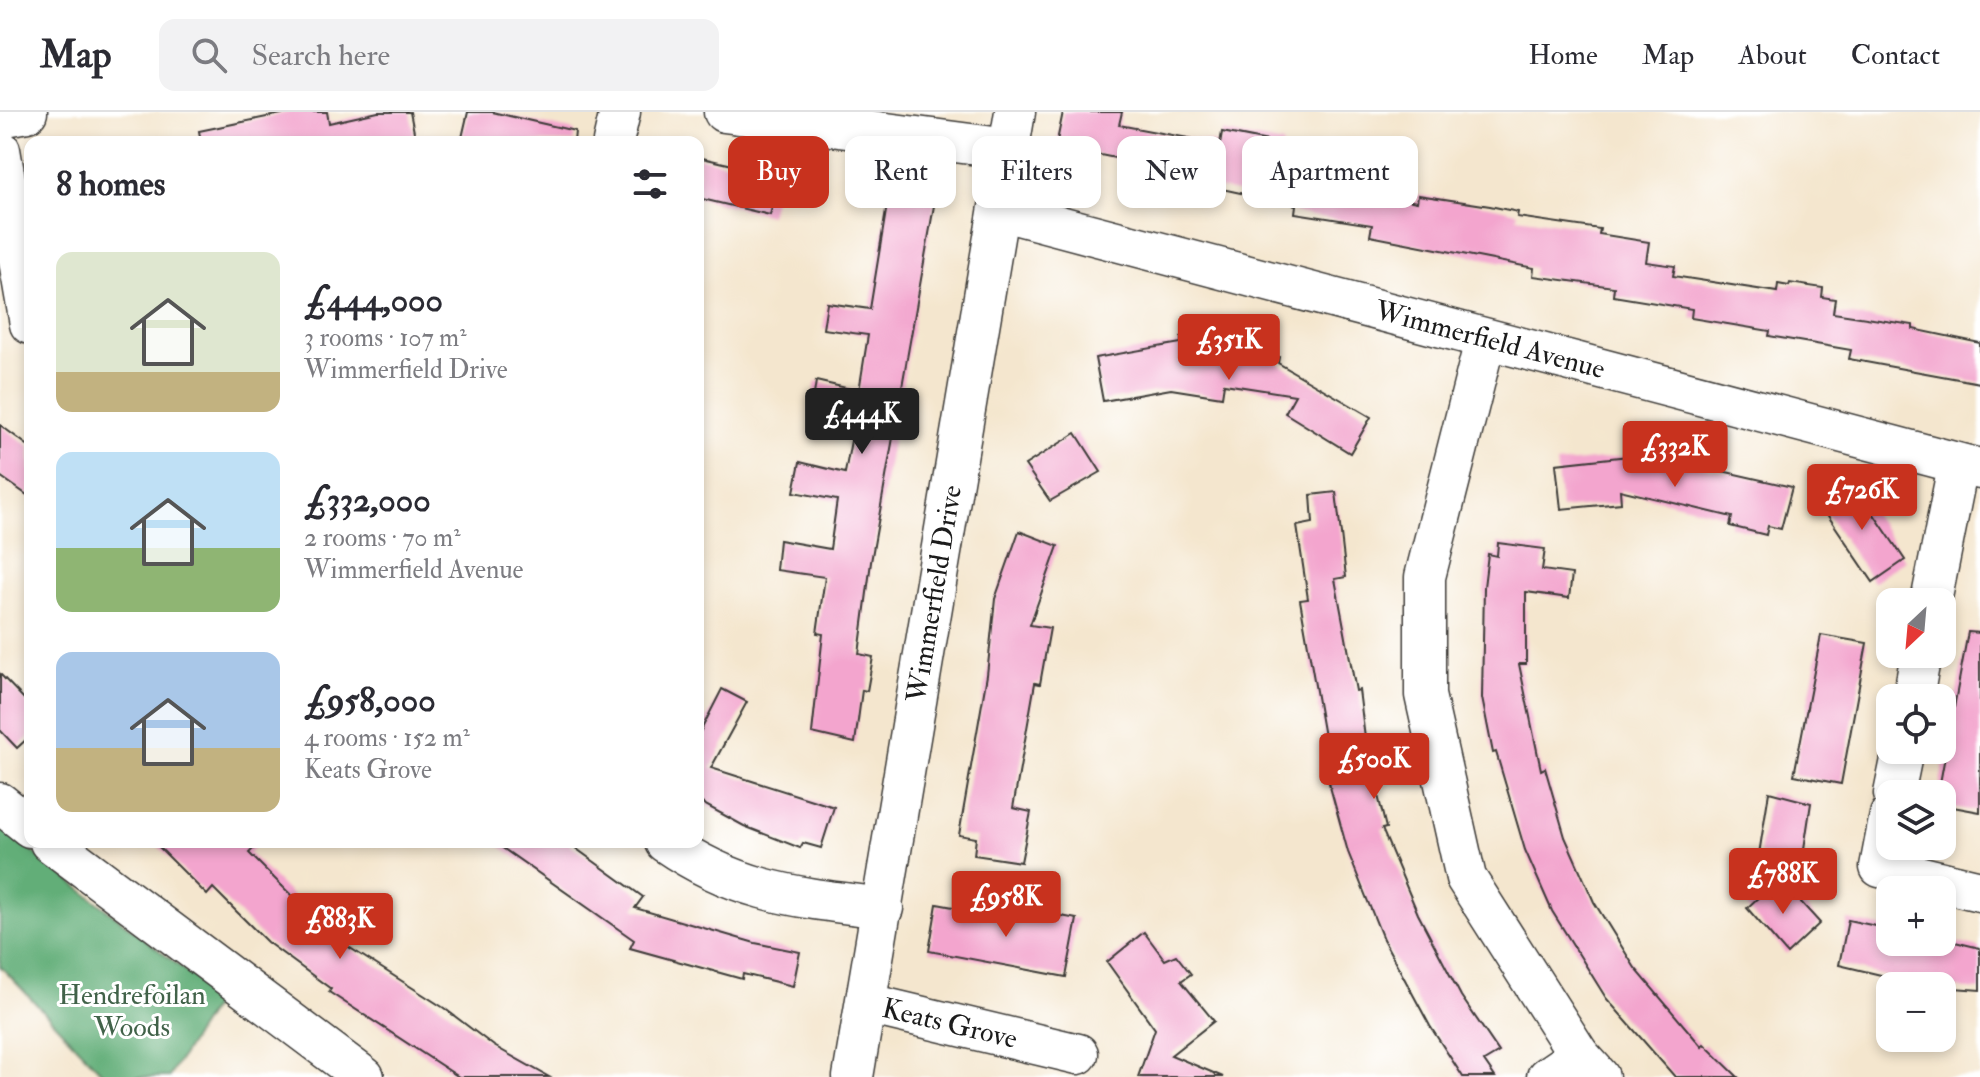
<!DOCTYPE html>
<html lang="en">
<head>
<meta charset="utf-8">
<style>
	:root { --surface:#fff; --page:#f2f2f3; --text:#2b2b33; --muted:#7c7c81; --line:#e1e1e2; --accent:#c8321e }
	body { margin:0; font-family:"IM FELL Double Pica",serif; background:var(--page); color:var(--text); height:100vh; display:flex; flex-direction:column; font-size:30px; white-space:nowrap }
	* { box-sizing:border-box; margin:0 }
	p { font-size:26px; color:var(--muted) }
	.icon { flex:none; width:44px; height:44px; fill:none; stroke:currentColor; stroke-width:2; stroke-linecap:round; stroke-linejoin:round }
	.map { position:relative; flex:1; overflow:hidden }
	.drawer { position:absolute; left:24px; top:24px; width:680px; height:712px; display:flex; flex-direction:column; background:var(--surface); border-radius:16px; box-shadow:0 4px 12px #0003 }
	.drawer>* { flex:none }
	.hud { position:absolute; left:728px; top:24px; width:760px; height:72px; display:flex; gap:16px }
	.needle { width:52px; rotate:206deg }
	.buttons { position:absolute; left:1876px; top:476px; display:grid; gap:16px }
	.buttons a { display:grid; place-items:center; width:80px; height:80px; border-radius:16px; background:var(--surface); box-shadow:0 4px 12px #0003; font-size:40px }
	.price { position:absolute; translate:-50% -68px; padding:0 18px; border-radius:8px; background:var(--accent); color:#fff; font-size:26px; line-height:52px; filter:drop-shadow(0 2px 4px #0008) }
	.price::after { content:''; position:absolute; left:50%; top:48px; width:24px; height:18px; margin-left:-12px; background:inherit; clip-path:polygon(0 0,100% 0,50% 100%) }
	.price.active { background:#222; color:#fff }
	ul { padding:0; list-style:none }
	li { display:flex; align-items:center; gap:24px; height:200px; padding:0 32px }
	li span { display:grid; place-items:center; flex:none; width:224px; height:160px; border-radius:16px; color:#555 }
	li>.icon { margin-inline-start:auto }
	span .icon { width:96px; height:96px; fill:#fffc; stroke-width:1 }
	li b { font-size:34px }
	h2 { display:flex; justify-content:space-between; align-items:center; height:96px; padding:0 32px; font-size:34px }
	.pill { padding:0 28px; border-radius:16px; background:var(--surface); box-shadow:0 4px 12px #0003; font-size:28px; line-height:72px }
	.pill.active { background:var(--accent); color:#fff }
	header { display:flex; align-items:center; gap:48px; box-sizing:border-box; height:112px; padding:0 40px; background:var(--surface); border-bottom:2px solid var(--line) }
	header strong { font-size:38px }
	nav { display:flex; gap:44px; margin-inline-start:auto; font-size:28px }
	.search { width:560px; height:72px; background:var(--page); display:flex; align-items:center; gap:20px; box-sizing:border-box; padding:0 28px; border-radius:16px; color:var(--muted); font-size:30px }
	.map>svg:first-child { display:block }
	.forest { fill:#62ae78; stroke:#3f654a; stroke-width:2 }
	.building { fill:#f3a5ce }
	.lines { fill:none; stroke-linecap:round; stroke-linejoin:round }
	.minor-casing { stroke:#3c3a37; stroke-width:43 }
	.minor { stroke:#fff; stroke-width:40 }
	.labels { text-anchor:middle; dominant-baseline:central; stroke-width:6; stroke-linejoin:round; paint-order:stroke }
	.street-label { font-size:28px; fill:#1c1c1c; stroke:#fff }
	.park-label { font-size:28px; fill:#416249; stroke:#fff }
</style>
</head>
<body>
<header>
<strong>Map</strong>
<div class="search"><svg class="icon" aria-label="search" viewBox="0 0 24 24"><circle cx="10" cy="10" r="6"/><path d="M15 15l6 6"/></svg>Search here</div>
<nav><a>Home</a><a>Map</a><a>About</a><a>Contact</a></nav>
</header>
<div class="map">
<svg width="1980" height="965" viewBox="0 0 1980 965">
	<rect width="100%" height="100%" fill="#fff"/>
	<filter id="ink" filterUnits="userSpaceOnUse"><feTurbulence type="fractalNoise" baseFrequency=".0125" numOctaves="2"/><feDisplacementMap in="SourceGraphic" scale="16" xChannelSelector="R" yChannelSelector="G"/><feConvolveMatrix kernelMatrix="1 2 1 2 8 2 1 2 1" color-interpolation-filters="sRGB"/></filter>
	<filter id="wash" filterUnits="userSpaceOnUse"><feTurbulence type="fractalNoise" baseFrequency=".006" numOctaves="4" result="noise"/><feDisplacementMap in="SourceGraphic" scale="32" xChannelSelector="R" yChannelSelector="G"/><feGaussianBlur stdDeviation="1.8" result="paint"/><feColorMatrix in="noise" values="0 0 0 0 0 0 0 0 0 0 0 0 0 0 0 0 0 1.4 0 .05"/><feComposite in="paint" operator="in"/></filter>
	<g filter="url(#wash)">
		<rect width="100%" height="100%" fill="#f4e6ce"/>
		<!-- forest -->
		<path class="forest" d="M0 714 219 885 169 965H106L0 854Z"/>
		<g id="blocks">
			<!-- building -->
			<g class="building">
				<path d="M291 0H327L329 11 378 0H410L416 30H201L199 19Z"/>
				<path d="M468 0H492L575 19 574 30H461Z"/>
				<path d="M1063 0H1122L1119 13 1220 32 1222 20 1283 32 1282 37 1333 45 1330 65 1357 70 1356 78 1417 90 1418 83 1490 94 1518 100 1517 105 1600 117 1599 122 1649 130 1646 150 1675 154 1673 164 1777 180 1778 172 1789 174 1790 171 1823 176 1822 185 1835 187 1833 201 1913 213V217L1980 231V271L1849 247 1851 238 1769 224 1770 219 1691 206 1692 197 1613 184 1614 175 1533 164 1534 156 1370 124 1372 113 1295 101 1296 93 1134 58 1135 50 1056 34Z"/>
				<path d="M698 45 780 64 770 103 698 86Z"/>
				<path d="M892 62 938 71 871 450 859 542 873 545 867 579 862 578 855 631 812 621 823 522 817 521 825 465 776 458 779 428 830 437 837 388 794 380 800 350 845 361 855 307 812 296 816 269 859 279 868 223 823 217 827 191 870 197Z"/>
				<path d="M1181 225 1262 236 1261 242 1279 245 1278 251 1371 305 1350 341 1285 301 1295 283 1224 272 1222 285 1171 277 1103 289 1095 246 1181 231Z"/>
				<path d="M0 313 30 335V385L0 364Z"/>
				<path d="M1076 321 1101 360 1050 389 1025 353Z"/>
				<path d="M1647 342 1792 375 1781 417 1768 414 1766 423 1730 414 1732 405 1620 378 1621 391 1561 397 1556 352Z"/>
				<path d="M1852 370 1905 448 1873 470 1820 392Z"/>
				<path d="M1336 380 1346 465 1335 467 1356 579 1359 578 1366 634 1386 716 1382 717 1418 802 1461 884 1499 940 1484 949 1495 965H1463L1430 914 1383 827 1348 740 1329 671 1332 670 1300 488 1308 487 1297 414 1313 411 1311 383Z"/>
				<path d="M1019 419 1058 434 1030 513 1050 516 1040 572 1035 571 1013 696 1031 700 1021 750 974 743 976 726 959 723 987 563 995 487Z"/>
				<path d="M1498 431 1545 437 1542 458 1572 462 1569 486 1526 480V552H1519L1541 658 1545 656 1565 725 1594 790 1635 856 1702 935 1704 932 1738 965H1675L1606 886 1552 799 1525 738 1496 640 1493 641 1482 586 1484 475 1488 442 1497 444Z"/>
				<path d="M1968 520 1980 521V700L1942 693V682H1938Z"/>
				<path d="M1821 523 1867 531 1841 672 1794 663Z"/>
				<path d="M0 562 30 593V624L17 636 0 618Z"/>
				<path d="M722 577 747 590 711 656 834 695 821 736 803 731 800 736 744 714 698 689V624Z"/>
				<path d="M1769 680 1811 691 1802 750 1759 742Z"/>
				<path d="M154 730H260L249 741 333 825 444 896 494 934 549 965H459L329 880 331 877 267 830 213 776 207 783Z"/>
				<path d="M494 730H567L643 785 635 796 755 831 800 840 793 874 743 862 742 867 630 836 634 828Z"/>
				<path d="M1779 766 1820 811 1787 842 1747 796Z"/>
				<path d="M937 792 1018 807 1019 796 1077 807 1066 865 929 839Z"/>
				<path d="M1848 808 1890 817V830H1955L1980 836V878L1927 874 1839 853Z"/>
				<path d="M1144 820 1165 848 1176 843 1191 862 1181 869 1214 909 1171 943 1223 965H1138L1155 917 1107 850Z"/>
			</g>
		</g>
	</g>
	<g filter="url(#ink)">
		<use href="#blocks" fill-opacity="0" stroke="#3c3a37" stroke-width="2"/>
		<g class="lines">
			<!-- minor casing -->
			<g class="minor-casing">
				<g id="minor">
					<path d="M724 0 1009 37"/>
					<path d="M0 5 27 0"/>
					<path d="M613 30 620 0"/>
					<path d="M0 38 30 212"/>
					<path id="s1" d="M999 98 1980 357"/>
					<path d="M1485 229 1425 465V583L1466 766 1579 943 1599 965"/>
					<path d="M1931 490 1958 354"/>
					<path d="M1913 586 1921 542"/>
					<path d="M1894 682 1903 638"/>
					<path d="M0 691 30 715"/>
					<path d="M1890 703 1880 755 1980 779"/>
					<path d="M50 730 364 965"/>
					<path d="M665 730C739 781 796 785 883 796"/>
					<path id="s2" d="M868 892 1078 942"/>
					<path id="s3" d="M853 965 1015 0"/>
					<path d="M1547 965 1579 943"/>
				</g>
			</g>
			<!-- minor -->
			<use href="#minor" class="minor"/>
		</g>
	</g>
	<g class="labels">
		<!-- street labels -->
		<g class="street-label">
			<text stroke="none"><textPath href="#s1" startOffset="508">Wimmerfield Avenue</textPath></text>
			<text stroke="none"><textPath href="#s3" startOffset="490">Wimmerfield Drive</textPath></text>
			<text stroke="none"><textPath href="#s2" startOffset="84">Keats Grove</textPath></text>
		</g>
		<!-- park labels -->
		<g class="park-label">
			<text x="132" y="883">Hendrefoilan<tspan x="132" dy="32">Woods</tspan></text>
		</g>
	</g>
</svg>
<div class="buttons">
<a><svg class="needle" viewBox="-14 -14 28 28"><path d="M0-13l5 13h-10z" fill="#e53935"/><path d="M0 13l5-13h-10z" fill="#7c7c81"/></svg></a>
<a><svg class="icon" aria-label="locate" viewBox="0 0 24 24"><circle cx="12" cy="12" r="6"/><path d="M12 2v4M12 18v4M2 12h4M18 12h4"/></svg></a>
<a><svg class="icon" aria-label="layers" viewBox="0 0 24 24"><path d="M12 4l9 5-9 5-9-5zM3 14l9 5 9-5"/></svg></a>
<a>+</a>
<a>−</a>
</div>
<b class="price" style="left:1229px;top:270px">£351K</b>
<b class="price active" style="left:862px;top:344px">£444K</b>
<b class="price" style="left:1675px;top:377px">£332K</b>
<b class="price" style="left:1862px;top:420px">£726K</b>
<b class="price" style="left:1374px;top:689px">£500K</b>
<b class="price" style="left:1783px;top:804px">£788K</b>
<b class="price" style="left:1006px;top:827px">£958K</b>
<b class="price" style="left:340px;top:849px">£883K</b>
<div class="hud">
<a class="pill active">Buy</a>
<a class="pill">Rent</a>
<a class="pill">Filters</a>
<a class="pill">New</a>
<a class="pill">Apartment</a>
</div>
<section class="drawer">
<h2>8 homes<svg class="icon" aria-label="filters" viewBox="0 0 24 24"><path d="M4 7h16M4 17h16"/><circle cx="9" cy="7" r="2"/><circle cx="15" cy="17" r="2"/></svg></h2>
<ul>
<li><span style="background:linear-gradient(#dfe7d0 75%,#c2b280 0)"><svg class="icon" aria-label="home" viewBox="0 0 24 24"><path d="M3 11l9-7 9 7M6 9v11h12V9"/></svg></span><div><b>£444,000</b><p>3 rooms · 107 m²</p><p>Wimmerfield Drive</p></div></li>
<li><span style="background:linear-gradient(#bfe0f5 60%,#8fb573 0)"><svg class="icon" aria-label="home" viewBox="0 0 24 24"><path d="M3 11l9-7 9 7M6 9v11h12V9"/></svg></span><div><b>£332,000</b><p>2 rooms · 70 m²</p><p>Wimmerfield Avenue</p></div></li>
<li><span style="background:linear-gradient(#a9c7e8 60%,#c2b280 0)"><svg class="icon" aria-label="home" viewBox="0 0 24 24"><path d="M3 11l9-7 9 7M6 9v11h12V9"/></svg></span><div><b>£958,000</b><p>4 rooms · 152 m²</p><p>Keats Grove</p></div></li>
</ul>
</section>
</div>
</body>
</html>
